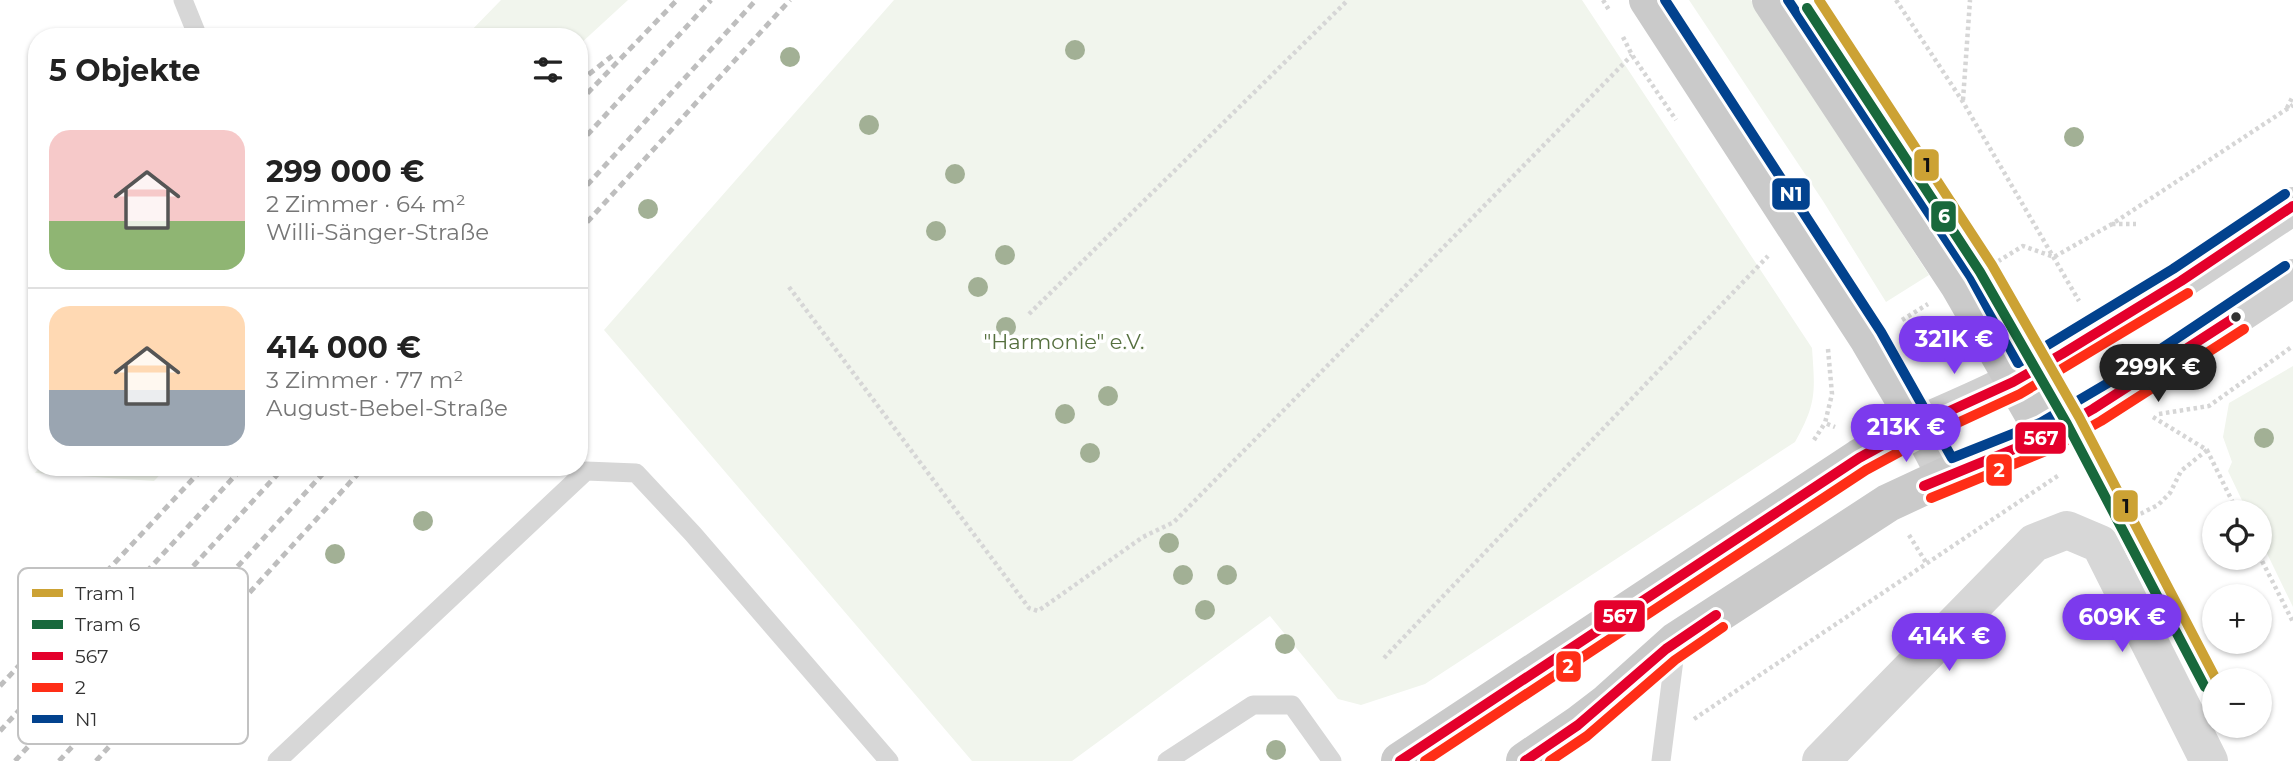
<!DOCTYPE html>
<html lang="de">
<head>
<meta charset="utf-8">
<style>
	:root { --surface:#fff; --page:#f2f2f2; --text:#222; --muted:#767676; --line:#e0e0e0; --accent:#7c3aed }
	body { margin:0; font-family:Montserrat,sans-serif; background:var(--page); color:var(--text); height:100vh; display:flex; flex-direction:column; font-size:26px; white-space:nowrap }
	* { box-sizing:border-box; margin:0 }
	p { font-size:23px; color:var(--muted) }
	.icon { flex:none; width:38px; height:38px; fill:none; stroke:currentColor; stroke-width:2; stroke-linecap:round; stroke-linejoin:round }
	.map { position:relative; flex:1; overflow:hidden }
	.details { position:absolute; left:28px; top:28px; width:560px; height:448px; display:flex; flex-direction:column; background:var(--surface); border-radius:28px; box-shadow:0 2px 5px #0004 }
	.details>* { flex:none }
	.tools { position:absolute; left:2202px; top:500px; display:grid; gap:14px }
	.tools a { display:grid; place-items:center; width:70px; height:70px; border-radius:50%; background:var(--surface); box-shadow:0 2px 5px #0004; font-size:35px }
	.price { position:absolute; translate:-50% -60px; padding:0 16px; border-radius:24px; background:var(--accent); color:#fff; font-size:23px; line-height:46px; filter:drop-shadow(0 2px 4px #0008) }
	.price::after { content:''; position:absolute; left:50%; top:42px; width:21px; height:16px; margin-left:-10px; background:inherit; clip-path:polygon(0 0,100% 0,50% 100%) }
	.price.current { background:#222; color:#fff }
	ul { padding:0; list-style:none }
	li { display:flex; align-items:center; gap:21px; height:175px; padding:0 21px }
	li+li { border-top:2px solid var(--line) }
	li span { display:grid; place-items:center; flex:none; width:196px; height:140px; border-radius:21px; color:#555 }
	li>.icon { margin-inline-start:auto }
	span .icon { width:84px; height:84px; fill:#fffc; stroke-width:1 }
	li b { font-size:30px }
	h2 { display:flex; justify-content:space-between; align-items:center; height:84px; padding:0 21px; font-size:30px }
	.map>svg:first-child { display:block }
	.green { fill:#f1f5ed }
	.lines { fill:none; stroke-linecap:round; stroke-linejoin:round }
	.path { stroke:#d6d6d6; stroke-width:4.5; stroke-dasharray:3.5 3.5; stroke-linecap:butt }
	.lane { stroke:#d7d7d7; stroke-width:19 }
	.street { stroke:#d7d7d7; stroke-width:38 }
	.secondary { stroke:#d0d0d0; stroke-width:38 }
	.primary { stroke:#cacaca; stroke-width:38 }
	.rail { stroke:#bebebe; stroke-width:5; stroke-dasharray:7 5; stroke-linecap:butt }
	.bus-1-casing { stroke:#fff; stroke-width:16 }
	.bus-2-casing { stroke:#fff; stroke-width:16 }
	.bus-3-casing { stroke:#fff; stroke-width:16 }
	.bus-1 { stroke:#e4002b; stroke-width:10 }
	.bus-2 { stroke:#ff2e17; stroke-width:10 }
	.bus-3 { stroke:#02428e; stroke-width:10 }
	.tram-1-casing { stroke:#fff; stroke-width:16 }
	.tram-2-casing { stroke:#fff; stroke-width:16 }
	.tram-1 { stroke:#cca234; stroke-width:10 }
	.tram-2 { stroke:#18683c; stroke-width:10 }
	.tree { fill:#a2b095 }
	.bus-dot { fill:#333; stroke:#fff; stroke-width:2.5 }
	.labels { text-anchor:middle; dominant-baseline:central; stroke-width:7; stroke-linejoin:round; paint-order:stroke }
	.park-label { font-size:21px; fill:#56703f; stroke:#fff }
	.key { fill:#fff; stroke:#c2c2c2; stroke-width:2 }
	.key-label { font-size:19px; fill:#333 }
	.line-badge { stroke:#fff; stroke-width:2.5 }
	.badge-label { font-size:19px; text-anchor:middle; font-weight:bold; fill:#fff }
	.pale-badge-label { font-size:19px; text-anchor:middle; font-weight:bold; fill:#111 }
</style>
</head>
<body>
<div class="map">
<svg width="2293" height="761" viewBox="0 0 2293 761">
	<rect width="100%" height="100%" fill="#fff"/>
	<!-- green -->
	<g class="green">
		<path d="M501 0H628L579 45V37H465Z"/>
		<path d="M894 0H1582L1812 348C1815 391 1817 403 1795 442L1425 684 1361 705 1338 699 1270 616 1072 761H972L604 330Z"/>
		<path d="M1689 0H1751L1929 275 1886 302 1823 201Z"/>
		<path d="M2293 366V607L2259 537V513H2248L2228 471 2232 462 2223 437 2229 403Z"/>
		<path d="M40 467H167L154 481 35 473Z"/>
	</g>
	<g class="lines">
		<!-- path -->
		<g class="path">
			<path d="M1603 0 1609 10"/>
			<path d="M1896 0 1963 102 2079 301"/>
			<path d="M1623 37 1632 55 1676 120"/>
			<path d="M1963 100 1970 0"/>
			<path d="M2287 108 2293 96"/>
			<path d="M2112 224H2136"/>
			<path d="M1992 265 2023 246 2054 257 2112 224 2293 105"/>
			<path d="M789 287 1029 608 1038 611 1143 537 1174 522 1632 55"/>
			<path d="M1029 314 1348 0"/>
			<path d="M1902 320 1928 304"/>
			<path d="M1828 349 1832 394 1825 423 1835 427"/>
			<path d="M2159 414 2209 406 2293 346"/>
			<path d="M2153 417 2207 450 2238 513"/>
			<path d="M1814 440 1825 423"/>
			<path d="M2128 520 2158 505 2170 493 2181 471 2207 450"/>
			<path d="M1909 535 1927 564"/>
			<path d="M2259 555 2293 622"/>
			<path d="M1384 658 1768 256"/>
			<path d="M1694 719 2059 475"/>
		</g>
		<!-- lane -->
		<g class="lane">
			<path d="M183 0 198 37"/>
			<path d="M277 761 586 471 636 473 693 534 889 761"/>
			<path d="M1167 761 1253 705H1292L1332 761"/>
			<path d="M1661 761 1676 644"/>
		</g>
		<!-- street -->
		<path class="street" d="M1821 761 2034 543 2067 530 2100 544 2209 761"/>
		<!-- secondary -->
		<g class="secondary">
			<path d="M2046 436 2132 385 2293 278"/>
			<path d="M1946 476 1919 425C1951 410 1985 397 2016 380 2112 328 2202 266 2293 206"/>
		</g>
		<!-- primary -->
		<g class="primary">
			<path d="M1400 761 1859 458 1919 425 1869 340 1648 0"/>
			<path d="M1525 761 1578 725 1608 702 1676 641 1888 503 1946 476 2046 436 1959 285 1771 0"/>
		</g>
		<!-- rail -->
		<g class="rail">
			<path d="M579 82 612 56"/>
			<path d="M579 102 677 0"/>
			<path d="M579 144 711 0"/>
			<path d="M579 194 756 0"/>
			<path d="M579 231 790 0"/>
			<path d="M0 686 204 467"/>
			<path d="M0 731 243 467"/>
			<path d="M15 761 284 467"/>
			<path d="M59 761 329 467"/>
			<path d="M96 761 364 467"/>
		</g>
		<!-- bus-1 casing -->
		<g class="bus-1-casing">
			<g id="bus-1">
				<path d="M1924 486 2046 436 2093 409 2237 316"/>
				<path d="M1400 761 1859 458 1919 425 2013 382 2062 354 2181 281 2293 206"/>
				<path d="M1525 761 1578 725 1666 649 1716 615"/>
			</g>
		</g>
		<!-- bus-2 casing -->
		<g class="bus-2-casing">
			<g id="bus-2">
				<path d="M1931 498 2053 448 2101 421 2244 329"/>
				<path d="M1425 761 1866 470 1925 438 2020 394 2188 293"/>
				<path d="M1550 761 1587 736 1675 660 1723 627"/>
			</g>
		</g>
		<!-- bus-3 casing -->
		<g class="bus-3-casing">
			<g id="bus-3">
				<path d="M1665 0 1881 332 1952 458 2040 423 2125 373 2285 266"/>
				<path d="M1788 0 1971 277 2018 363 2173 269 2285 194"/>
			</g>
		</g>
		<!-- bus-1 -->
		<use href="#bus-1" class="bus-1"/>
		<!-- bus-2 -->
		<use href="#bus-2" class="bus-2"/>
		<!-- bus-3 -->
		<use href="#bus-3" class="bus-3"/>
		<!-- tram-1 casing -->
		<g class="tram-1-casing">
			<path id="tram-1" d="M1819 0 1992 265 2079 417 2217 681"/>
		</g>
		<!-- tram-2 casing -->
		<g class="tram-2-casing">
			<path id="tram-2" d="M1807 8 1980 272 2067 424 2205 687"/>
		</g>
		<!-- tram-1 -->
		<use href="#tram-1" class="tram-1"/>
		<!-- tram-2 -->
		<use href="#tram-2" class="tram-2"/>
	</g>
	<!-- trees -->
	<g class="tree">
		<circle cx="1075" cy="50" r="10"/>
		<circle cx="790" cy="57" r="10"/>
		<circle cx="869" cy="125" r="10"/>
		<circle cx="2074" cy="137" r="10"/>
		<circle cx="955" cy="174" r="10"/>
		<circle cx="648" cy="209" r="10"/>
		<circle cx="936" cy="231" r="10"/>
		<circle cx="1005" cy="255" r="10"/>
		<circle cx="978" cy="287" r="10"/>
		<circle cx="1006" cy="327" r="10"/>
		<circle cx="1108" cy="396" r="10"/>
		<circle cx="1065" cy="414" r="10"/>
		<circle cx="2264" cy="438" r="10"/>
		<circle cx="1090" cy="453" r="10"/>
		<circle cx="423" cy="521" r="10"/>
		<circle cx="1169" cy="543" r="10"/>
		<circle cx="335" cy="554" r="10"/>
		<circle cx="1183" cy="575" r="10"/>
		<circle cx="1227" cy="575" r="10"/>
		<circle cx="1205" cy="610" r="10"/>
		<circle cx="1285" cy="644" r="10"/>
		<circle cx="1276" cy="750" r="10"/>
	</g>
	<!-- markers -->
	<circle class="bus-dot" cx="2236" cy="317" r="6"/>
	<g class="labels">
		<!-- park labels -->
		<g class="park-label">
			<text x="1064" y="341">"Harmonie" e.V.</text>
		</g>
	</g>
	<!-- legend -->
	<rect x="18" y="568" width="230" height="176" rx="10" class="key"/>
	<rect x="32" y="589" width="31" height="8" fill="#cca234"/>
	<rect x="32" y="620" width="31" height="9" fill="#18683c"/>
	<rect x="32" y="652" width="31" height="8" fill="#e4002b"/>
	<rect x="32" y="683" width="31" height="9" fill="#ff2e17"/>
	<rect x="32" y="715" width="31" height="8" fill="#02428e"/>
	<g class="key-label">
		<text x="75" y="600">Tram 1</text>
		<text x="75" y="631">Tram 6</text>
		<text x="75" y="663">567</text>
		<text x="75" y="694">2</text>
		<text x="75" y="726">N1</text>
	</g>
	<g class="line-badge">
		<rect x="1913" y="148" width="27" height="34" rx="7" fill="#cca234"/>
		<rect x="1771" y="177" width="40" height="34" rx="7" fill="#02428e"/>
		<rect x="1930" y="200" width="27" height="33" rx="7" fill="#18683c"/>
		<rect x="2014" y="421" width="53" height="34" rx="7" fill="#e4002b"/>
		<rect x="1985" y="453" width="28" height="34" rx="7" fill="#ff2e17"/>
		<rect x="2112" y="489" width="27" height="34" rx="7" fill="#cca234"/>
		<rect x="1593" y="599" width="53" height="34" rx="7" fill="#e4002b"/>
		<rect x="1555" y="650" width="27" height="33" rx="7" fill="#ff2e17"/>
	</g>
	<g class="badge-label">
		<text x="1791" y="201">N1</text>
		<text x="1944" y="223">6</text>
		<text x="2041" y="445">567</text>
		<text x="1999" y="477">2</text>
		<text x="1620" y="623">567</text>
		<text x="1568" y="673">2</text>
	</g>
	<g class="pale-badge-label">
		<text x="1927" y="172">1</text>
		<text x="2126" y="513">1</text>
	</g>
</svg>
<div class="tools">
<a><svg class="icon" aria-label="locate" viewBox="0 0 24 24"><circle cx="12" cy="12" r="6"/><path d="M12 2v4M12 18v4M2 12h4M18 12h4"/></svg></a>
<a>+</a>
<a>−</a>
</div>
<b class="price" style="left:1954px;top:376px">321K €</b>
<b class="price current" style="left:2158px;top:404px">299K €</b>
<b class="price" style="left:1906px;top:464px">213K €</b>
<b class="price" style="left:2122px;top:654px">609K €</b>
<b class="price" style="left:1949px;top:673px">414K €</b>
<section class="details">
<h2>5 Objekte<svg class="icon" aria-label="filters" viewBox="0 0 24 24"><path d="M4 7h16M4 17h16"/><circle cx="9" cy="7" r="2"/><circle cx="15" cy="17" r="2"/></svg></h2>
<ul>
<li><span style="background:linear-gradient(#f6c9c9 65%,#8fb573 0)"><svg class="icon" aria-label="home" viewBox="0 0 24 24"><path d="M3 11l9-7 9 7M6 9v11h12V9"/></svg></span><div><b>299 000 €</b><p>2 Zimmer · 64 m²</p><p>Willi-Sänger-Straße</p></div></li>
<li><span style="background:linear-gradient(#ffd9b3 60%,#9aa5b1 0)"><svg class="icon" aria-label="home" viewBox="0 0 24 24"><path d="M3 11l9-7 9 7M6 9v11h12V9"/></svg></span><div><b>414 000 €</b><p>3 Zimmer · 77 m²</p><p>August-Bebel-Straße</p></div></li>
</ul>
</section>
</div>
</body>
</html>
